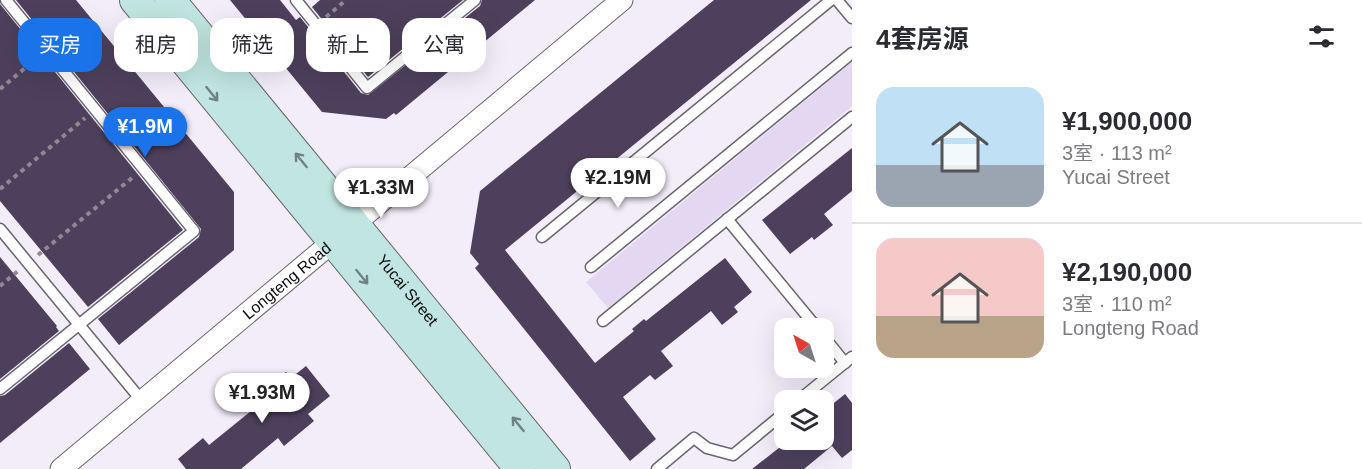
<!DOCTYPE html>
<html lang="zh">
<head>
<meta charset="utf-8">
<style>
	:root { --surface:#fff; --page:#f7f7f7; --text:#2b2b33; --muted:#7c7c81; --line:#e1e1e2; --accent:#1a73e8 }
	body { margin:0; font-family:Arial,"Noto Sans SC",sans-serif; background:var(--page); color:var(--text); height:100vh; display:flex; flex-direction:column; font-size:22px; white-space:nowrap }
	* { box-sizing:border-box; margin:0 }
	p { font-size:20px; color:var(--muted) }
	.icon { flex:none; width:33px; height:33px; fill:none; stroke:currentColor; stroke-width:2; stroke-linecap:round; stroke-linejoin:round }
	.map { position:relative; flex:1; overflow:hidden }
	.sheet { display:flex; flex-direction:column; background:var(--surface); width:510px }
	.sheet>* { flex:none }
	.guide { position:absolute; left:18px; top:18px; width:570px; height:54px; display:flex; gap:12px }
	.needle { width:39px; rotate:321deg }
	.tools { position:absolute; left:774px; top:318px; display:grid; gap:12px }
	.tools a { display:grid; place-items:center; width:60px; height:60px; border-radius:12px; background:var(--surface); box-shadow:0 6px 24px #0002; font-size:30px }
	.price { position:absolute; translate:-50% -51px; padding:0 14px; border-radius:21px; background:#fff; color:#222; font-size:20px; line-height:39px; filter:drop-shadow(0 2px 3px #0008) }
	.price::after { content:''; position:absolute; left:50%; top:36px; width:18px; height:14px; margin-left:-9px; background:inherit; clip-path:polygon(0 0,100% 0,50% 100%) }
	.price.current { background:var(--accent); color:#fff }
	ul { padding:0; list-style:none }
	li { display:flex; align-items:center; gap:18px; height:150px; padding:0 24px }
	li+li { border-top:2px solid var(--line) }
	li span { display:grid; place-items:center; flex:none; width:168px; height:120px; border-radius:18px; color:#555 }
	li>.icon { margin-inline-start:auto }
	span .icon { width:72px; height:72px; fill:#fffc; stroke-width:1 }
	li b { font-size:26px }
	h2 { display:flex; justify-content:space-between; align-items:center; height:72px; padding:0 24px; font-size:26px }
	.pill { padding:0 21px; border-radius:18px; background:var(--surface); box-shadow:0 6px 24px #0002; font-size:21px; line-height:54px }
	.pill.current { background:var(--accent); color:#fff }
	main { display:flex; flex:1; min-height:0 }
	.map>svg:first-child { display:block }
	.green { fill:#e3d7f1 }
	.building { fill:#4e405d }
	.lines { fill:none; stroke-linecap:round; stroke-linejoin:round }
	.lane-casing { stroke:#6a646f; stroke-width:13 }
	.street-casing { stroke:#6a646f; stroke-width:23 }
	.secondary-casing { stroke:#6a646f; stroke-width:32 }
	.path { stroke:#8e8a93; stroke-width:4; stroke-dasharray:4.5 4.5; stroke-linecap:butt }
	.lane { stroke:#fff; stroke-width:10 }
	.street { stroke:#fff; stroke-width:21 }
	.secondary { stroke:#c1e5e0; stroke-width:30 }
	.oneway { stroke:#708382 }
	.labels { text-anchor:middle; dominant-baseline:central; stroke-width:6; stroke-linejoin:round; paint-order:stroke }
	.street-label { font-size:16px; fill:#0d0b0f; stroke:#fff }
</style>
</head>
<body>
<main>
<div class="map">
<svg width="852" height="469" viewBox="0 0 852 469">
	<rect width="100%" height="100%" fill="#f3edfa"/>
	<!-- green -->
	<path class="green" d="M852 62V106L608 308 586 282Z"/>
	<!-- building -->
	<g class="building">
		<path d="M16 0H76L234 192V250L119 345 98 319 199 237 201 229Z"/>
		<path d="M230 0H280L296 20 300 17 361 93 368 95 480 6 482 0H535L396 115 394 113 386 119 322 112Z"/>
		<path d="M320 0H463L368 77 312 7Z"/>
		<path d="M714 0H811L505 250 595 363 634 331 632 329 644 319 646 321 725 258 752 292 734 307 738 312 722 325 711 311 661 351 673 366 655 380 650 375 623 397 656 439 630 461 475 268 479 264 470 253 480 191Z"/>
		<path d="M0 4 183 230 88 307 0 201Z"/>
		<path d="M852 148V191L824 214 833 225 814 240 812 237 790 254 762 220Z"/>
		<path d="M0 257 57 326 56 327 59 331 0 379Z"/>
		<path d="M69 343 90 369 0 443V396L5 395Z"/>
		<path d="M306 366 330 396 308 414 314 421 284 446 278 438 241 469H186L178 459 203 438 209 445 266 399 260 393 286 372 291 378Z"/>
		<path d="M845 394 852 403V450L842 458 832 446 804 469H752L789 440H824V411Z"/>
	</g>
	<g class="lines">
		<!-- lane casing -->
		<g class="lane-casing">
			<g id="lane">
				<path d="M296 0 367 88 475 0"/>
				<path d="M837 0 852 18"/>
				<path d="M727 219 817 328"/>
				<path d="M0 229 142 401"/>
				<path d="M542 237 831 0"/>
				<path d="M591 267 852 53"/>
				<path d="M603 321 852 117"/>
				<path d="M824 337 845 363"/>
				<path d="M0 389 194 231 6 0"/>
				<path d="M799 400 852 357"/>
				<path d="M657 469 694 438 707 448 733 455 784 413"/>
			</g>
		</g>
		<!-- street casing -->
		<g class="street-casing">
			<g id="street">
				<path id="s1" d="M61 469 622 0"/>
			</g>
		</g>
		<!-- secondary casing -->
		<g class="secondary-casing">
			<g id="secondary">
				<path d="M135 0 520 469"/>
				<path id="s2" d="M170 0 555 469"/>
			</g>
		</g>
		<!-- path -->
		<g class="path">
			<path d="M326 17 346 0"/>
			<path d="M0 89 36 59"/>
			<path d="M0 189 85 118"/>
			<path d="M38 255 132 178"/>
			<path d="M0 286 18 271"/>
		</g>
		<!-- lane -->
		<use href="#lane" class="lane"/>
		<!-- street -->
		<use href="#street" class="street"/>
		<!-- secondary -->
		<use href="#secondary" class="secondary"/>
	</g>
	<!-- one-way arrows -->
	<defs><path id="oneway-shaft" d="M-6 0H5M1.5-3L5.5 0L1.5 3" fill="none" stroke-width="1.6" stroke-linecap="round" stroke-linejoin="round" transform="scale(1.5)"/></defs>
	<g class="oneway">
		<use href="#oneway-shaft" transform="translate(212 94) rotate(51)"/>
		<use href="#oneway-shaft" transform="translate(301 160) rotate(-129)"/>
		<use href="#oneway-shaft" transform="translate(362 277) rotate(51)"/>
		<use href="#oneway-shaft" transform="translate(518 424) rotate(-129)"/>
	</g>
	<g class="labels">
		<!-- street labels -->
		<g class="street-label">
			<text stroke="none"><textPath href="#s1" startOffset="294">Longteng Road</textPath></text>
			<text stroke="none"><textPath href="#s2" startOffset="375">Yucai Street</textPath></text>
		</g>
	</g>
</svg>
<div class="tools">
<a><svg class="needle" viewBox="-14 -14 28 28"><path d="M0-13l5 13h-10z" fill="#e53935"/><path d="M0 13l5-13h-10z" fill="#7c7c81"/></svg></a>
<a><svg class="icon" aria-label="layers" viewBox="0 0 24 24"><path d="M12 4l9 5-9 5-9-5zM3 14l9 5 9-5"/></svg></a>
</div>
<b class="price current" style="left:145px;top:158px">¥1.9M</b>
<b class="price" style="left:618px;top:209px">¥2.19M</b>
<b class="price" style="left:381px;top:219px">¥1.33M</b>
<b class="price" style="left:262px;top:424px">¥1.93M</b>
<div class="guide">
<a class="pill current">买房</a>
<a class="pill">租房</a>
<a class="pill">筛选</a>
<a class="pill">新上</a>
<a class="pill">公寓</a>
</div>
</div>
<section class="sheet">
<h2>4套房源<svg class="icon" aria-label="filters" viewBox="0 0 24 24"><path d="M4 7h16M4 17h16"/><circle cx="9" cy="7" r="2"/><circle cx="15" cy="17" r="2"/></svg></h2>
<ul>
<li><span style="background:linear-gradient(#bfe0f5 65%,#9aa5b1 0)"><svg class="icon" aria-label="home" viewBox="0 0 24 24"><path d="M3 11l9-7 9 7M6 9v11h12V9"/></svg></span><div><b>¥1,900,000</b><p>3室 · 113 m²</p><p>Yucai Street</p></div></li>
<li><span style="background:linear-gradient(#f6c9c9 65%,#b9a48a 0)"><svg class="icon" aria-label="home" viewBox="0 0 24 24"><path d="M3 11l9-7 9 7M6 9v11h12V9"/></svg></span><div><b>¥2,190,000</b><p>3室 · 110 m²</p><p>Longteng Road</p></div></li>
</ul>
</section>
</main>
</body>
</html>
